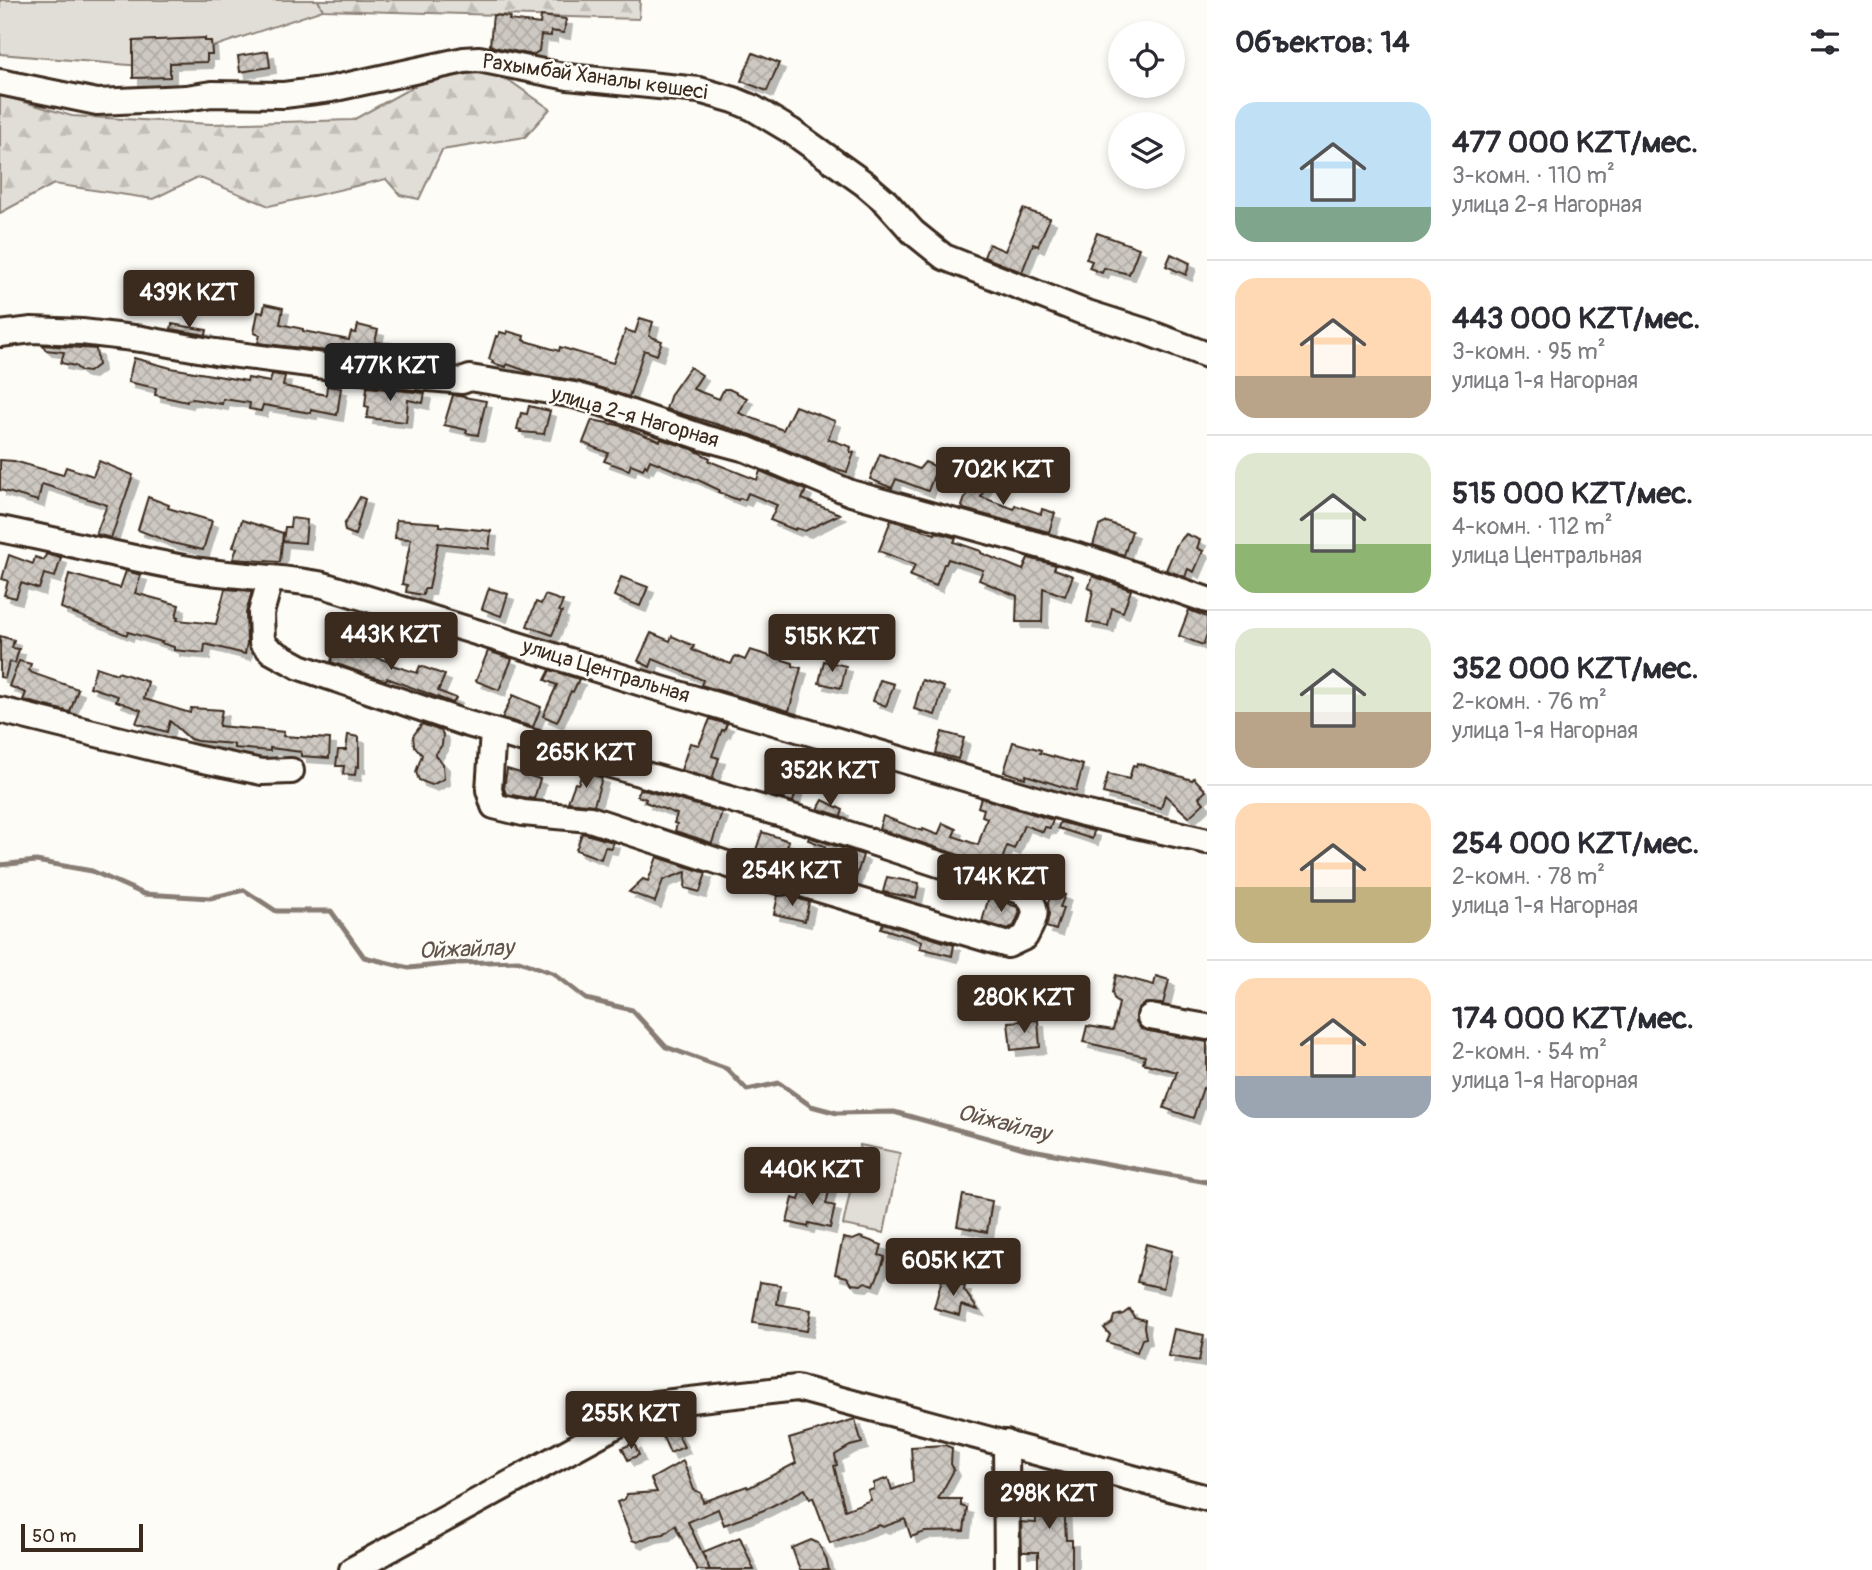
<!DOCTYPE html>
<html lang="ru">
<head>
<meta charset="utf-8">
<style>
	:root { --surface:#fff; --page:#f2f2f3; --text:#2b2b33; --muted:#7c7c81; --line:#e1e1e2; --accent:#3b2a1e }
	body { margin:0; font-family:Pangolin,sans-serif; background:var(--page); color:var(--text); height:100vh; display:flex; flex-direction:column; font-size:26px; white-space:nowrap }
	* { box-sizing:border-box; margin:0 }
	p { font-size:23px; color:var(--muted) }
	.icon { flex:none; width:38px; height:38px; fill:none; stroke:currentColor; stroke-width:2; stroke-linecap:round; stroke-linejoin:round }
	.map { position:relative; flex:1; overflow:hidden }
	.details { display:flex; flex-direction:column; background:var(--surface); width:665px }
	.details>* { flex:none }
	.tools { position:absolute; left:1108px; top:21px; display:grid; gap:14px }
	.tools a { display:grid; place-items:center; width:77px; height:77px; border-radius:50%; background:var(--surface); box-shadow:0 4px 10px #0003; font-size:35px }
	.scale { position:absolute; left:21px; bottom:18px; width:122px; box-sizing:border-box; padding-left:7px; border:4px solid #3b2a1e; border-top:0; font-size:19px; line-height:24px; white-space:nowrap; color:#3b2a1e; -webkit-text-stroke:5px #fdfcf7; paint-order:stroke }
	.price { position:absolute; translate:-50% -60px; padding:0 16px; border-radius:7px; background:var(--accent); color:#fff; font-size:23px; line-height:46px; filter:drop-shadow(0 2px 4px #0008) }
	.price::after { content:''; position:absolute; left:50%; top:42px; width:21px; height:16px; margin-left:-10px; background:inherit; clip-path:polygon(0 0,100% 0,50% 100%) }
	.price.active { background:#222; color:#fff }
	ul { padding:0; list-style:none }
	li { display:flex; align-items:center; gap:21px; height:175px; padding:0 28px }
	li+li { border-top:2px solid var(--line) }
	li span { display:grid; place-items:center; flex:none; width:196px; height:140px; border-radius:21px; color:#555 }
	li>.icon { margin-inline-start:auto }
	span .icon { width:84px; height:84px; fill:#fffc; stroke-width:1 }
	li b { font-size:30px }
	h2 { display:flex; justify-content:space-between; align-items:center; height:84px; padding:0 28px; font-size:30px }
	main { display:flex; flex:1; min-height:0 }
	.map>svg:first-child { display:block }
	.grass { fill:#e1ded7; stroke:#8e847a; stroke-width:2 }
	.forest { fill:url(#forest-firs); stroke:#8e847a; stroke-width:2 }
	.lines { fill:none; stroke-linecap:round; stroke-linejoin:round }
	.stream { stroke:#887d74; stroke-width:5 }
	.building { fill:url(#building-cross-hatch); stroke:#3b2a1e; stroke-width:2; filter:url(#shadow) }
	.minor-casing { stroke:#3b2a1e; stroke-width:30 }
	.minor { stroke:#fdfcf7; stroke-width:24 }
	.labels { text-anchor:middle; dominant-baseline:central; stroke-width:5; stroke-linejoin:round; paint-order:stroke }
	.street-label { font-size:21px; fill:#3b2a1e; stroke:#fdfcf7 }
	.water-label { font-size:23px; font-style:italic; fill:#615349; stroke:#fdfcf7 }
</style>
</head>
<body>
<main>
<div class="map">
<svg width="1207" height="1570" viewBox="0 0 1207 1570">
	<defs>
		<pattern id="forest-firs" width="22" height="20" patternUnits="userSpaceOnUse" patternTransform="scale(1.75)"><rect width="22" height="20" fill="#e1ded7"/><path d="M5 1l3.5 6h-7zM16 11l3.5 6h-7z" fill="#c2bfb8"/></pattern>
		<pattern id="building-cross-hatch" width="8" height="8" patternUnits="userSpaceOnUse" patternTransform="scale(1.75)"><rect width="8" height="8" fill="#cdc8c2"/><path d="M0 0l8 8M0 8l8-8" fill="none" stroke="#b1aca6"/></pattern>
		<filter id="shadow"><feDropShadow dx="6" dy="6" stdDeviation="0" flood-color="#0004"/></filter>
	</defs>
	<rect width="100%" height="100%" fill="#fdfcf7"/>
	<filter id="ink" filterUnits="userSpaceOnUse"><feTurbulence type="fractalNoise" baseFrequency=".0143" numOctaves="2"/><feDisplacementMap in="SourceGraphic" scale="14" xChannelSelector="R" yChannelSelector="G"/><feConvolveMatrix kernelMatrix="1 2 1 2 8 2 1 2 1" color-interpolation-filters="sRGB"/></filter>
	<g filter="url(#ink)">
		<!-- grass -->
		<g class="grass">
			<path d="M0 0H318L323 10 153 67 0 54Z"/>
			<path d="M860 1145 900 1153 884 1233 843 1225Z"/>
		</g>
		<!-- forest -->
		<g class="forest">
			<path d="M318 0H640L639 19 323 10Z"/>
			<path d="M493 69 550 109 525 137 442 150 419 199 400 195 386 179 269 206 198 177 153 199 54 184 0 213V95L72 116 211 124 353 120 420 83Z"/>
		</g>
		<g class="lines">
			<!-- stream -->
			<path class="stream" d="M0 865 36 861 92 871 144 894 210 898 244 890 276 911H331L364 957 409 968 457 963 519 961 553 973 586 999 632 1010 666 1047 727 1069 747 1090 779 1083 811 1106 837 1113 894 1112 1027 1149 1207 1182"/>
		</g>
		<!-- building -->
		<g class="building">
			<path d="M493 15 510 17 509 20 540 24 541 16 566 19 564 33 551 31V36L541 35 539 51 533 55 494 47 490 45Z"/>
			<path d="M205 38V41H211L212 54H207V62L170 63V77L133 78V41Z"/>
			<path d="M268 51 270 67 240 72 238 56Z"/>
			<path d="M753 53 779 63 767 91 741 81Z"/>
			<path d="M1023 209 1050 218 1038 246 1033 244 1022 272 984 257 989 244 1005 251Z"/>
			<path d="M1097 233 1139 248 1129 274 1104 268 1102 273 1089 268 1092 261 1086 259Z"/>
			<path d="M1171 254 1190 263 1186 275 1166 266Z"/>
			<path d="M265 304 283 308 280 324 303 329V331L349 340 351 332 356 333 358 325 378 330 375 342 422 347 421 362 258 343 260 335 254 333 258 312 263 313Z"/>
			<path d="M640 318 653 322 649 336 662 341 657 355 644 350 629 397 578 381 535 374 507 364 506 367 492 363 493 361 489 359 496 336 498 337 500 332 507 334V331L524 336 523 340 559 351 560 347 613 363 626 330 635 333Z"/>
			<path d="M172 324 207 330 206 335 171 329Z"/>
			<path d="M42 345 96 349 98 365 89 372 81 371 75 366 61 363 64 352 46 350Z"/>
			<path d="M134 358 171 368 247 381 248 378 270 382 272 374 285 376 283 386 326 395 327 386 341 388 337 415 311 410V413L263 405 261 411 249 409 250 403 223 399 222 404 193 399 187 400V402L155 395 156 388 128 382Z"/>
			<path d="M690 367 702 375 693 389 719 399 724 389H729L747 398 739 413 783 430 795 406 835 421 828 439 851 447 850 452 854 453 847 472 818 463 752 435 666 409 671 394Z"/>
			<path d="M367 387 425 393 423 403 408 400 406 422 367 418 369 407 365 406Z"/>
			<path d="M453 395 486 401 478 435 466 433 467 430 444 425Z"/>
			<path d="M529 406 550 411 544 434 520 432 521 430 517 429 521 413 527 414Z"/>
			<path d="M592 420 618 425 660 441 661 439 692 449 710 458 709 461 757 480 760 471 806 490 802 499 840 514 805 531 796 528 795 530 770 520 777 505 748 493 745 500 740 498 738 500 718 492 719 490 696 479 650 460 647 467 645 465 643 469 631 464 629 470 604 461 608 453 583 443Z"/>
			<path d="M880 454 919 469 925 462 937 467 928 491 896 479 892 488 870 479Z"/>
			<path d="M0 460 14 461 63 475 66 467 93 476 99 461 133 475 111 538 96 534 107 505 42 484 38 501 0 490Z"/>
			<path d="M976 469 990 474 981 497 1014 509 1015 505 1041 514 1042 509 1055 513 1049 532 964 509 962 506Z"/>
			<path d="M148 497 169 505 168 508 212 521 203 550 172 543 138 530Z"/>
			<path d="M360 497 365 499 355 535 345 531 344 525Z"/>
			<path d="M291 518 307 520 305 543 283 541 285 527H290Z"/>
			<path d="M242 520 283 533 280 562 233 559 237 548 233 547Z"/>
			<path d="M396 520 440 523V526L491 531 489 549 438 543 429 589H424L423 595 406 592 407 585 402 584 411 539 395 538Z"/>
			<path d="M891 520 935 534 936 532 956 538 954 542 981 551V553L1023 570 1028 558 1056 565 1054 569 1073 576 1065 596 1043 588 1042 622H1016L1017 596 979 580 983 570 948 559 946 564H944L936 586 910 576 915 565 879 551Z"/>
			<path d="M1107 522 1132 531 1124 555 1093 545 1099 526Z"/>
			<path d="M1186 534 1200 540 1197 548 1203 551 1194 572 1188 569 1185 577 1166 570 1177 544Z"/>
			<path d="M46 554 61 558 55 577 44 574 39 589 21 583 16 598 4 595 8 581 2 579 9 555 33 564 35 557 44 560Z"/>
			<path d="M126 571 141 575 135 593 179 605 176 617H178L177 620 216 624 225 589 252 591 246 613 247 643 245 654 205 644 204 653 174 650V647L161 643 162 642 128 632 127 635 61 608 69 574 120 588Z"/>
			<path d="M1093 576 1131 590 1123 612 1112 608 1108 626 1087 622 1093 590 1088 588Z"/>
			<path d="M621 577 648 587 640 606 614 596Z"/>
			<path d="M489 588 508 594 501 616 482 609Z"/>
			<path d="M545 595 563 601 559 611 562 612 552 635 527 626 536 602 541 604Z"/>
			<path d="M1189 610 1207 617V634L1203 645 1179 636Z"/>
			<path d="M651 633 670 641 672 636 694 646 692 650 731 664 735 656 745 660 750 650 793 663V666L801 668 789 711 701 685 703 680 653 659 650 667 638 661Z"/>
			<path d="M0 636 14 640 12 648 19 649 15 663 9 662 5 678 0 677Z"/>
			<path d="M345 646 357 648V650L392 663V665L417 673 420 666 445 675 438 691 456 698 453 703 387 678 386 680 380 679 331 662 334 648 344 650Z"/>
			<path d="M488 651 512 659 499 690 476 681Z"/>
			<path d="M19 661 31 664 29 670 32 673 78 689 70 712 23 700 26 693 9 686Z"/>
			<path d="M824 661 846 666 841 688 819 683Z"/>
			<path d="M96 667 117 674 118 672 148 682 144 699 190 713 191 708 222 710 219 726 284 732 283 736 330 739 329 758 301 756V752L270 748V751L234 748V744L197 741 190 739 170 721 167 732 136 723 141 710 116 701 118 696 90 687Z"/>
			<path d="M550 670 579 679 573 692 571 691 557 722 543 716 557 685 545 680Z"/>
			<path d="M880 680 894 684 886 706 873 701Z"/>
			<path d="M922 680 944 687 935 715 914 709Z"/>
			<path d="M513 695 541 707 533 727 502 718Z"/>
			<path d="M710 719 727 724 724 731 722 730 712 756 719 758 712 779 681 770 690 743 699 745Z"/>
			<path d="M422 724 441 731 443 734 442 745 435 755 443 764 444 779 432 785 419 780 416 772 422 755 414 745 413 736Z"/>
			<path d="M942 732 964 738 958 759 936 753Z"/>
			<path d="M348 735 359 737V767L356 766 355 775 343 774 344 766H336L338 750H346Z"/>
			<path d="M1013 742 1041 750 1040 753 1083 765 1076 791 1026 775 1025 778 1004 772Z"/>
			<path d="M1137 763 1192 780 1194 778 1206 791 1199 797 1204 803 1189 817 1165 795 1161 808 1103 793 1108 774 1129 779 1133 765 1136 766Z"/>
			<path d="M507 769 540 779 534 799 506 794 504 788Z"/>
			<path d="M583 772 602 778 594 805 568 802 575 783 578 784Z"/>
			<path d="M768 782 781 787 782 782 797 787 793 802 764 793Z"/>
			<path d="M640 789 722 812 712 843 675 831 677 824 674 823 677 814 645 802 646 799 637 796Z"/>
			<path d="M981 798 1053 820 1050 828 1045 827 1043 832 1024 825 1014 849 1007 846 999 868 879 829 883 816 922 831 923 829 938 835 943 823 956 829 953 836 978 845 987 818 982 816 984 809 978 807Z"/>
			<path d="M823 800 843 810 841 816 818 809Z"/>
			<path d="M1060 822 1094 831 1092 839 1058 828Z"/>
			<path d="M762 832 789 841 781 864 754 856Z"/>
			<path d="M582 833 613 842 611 848 605 847 601 859 576 850Z"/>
			<path d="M809 837 863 855 854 884 818 873 820 860 825 846 808 840Z"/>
			<path d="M657 857 706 873 700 892 685 888 686 872 663 880 655 902 629 892 643 879 648 881Z"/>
			<path d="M887 877 919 883 916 898 883 892Z"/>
			<path d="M1052 891 1065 895 1060 907 1063 908 1056 930 1046 927 1049 914 1048 903Z"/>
			<path d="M787 895 809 902 805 921 774 914 778 896Z"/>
			<path d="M989 896 1017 907 1020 912 1014 926 1007 929 982 922Z"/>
			<path d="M883 923 954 945 952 956 920 948 922 941 881 928Z"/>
			<path d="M1116 975 1154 985 1156 976 1169 980 1163 1004 1146 1003 1138 1008 1136 1021 1141 1029 1207 1042V1090L1203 1088 1193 1118 1164 1108 1177 1072 1143 1063 1145 1056 1083 1042 1087 1026 1113 1030 1119 1003 1115 1001 1112 993Z"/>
			<path d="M1038 1020 1040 1047 1011 1050 1008 1022Z"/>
			<path d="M804 1181 830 1187 826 1204 835 1206 830 1228 809 1223 808 1227 787 1222 793 1198 799 1200Z"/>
			<path d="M963 1195 992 1201 987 1232 957 1226Z"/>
			<path d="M860 1237 882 1245 879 1255 885 1257 874 1285 865 1282 861 1285 852 1284 847 1277 835 1274 843 1238 853 1240Z"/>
			<path d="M1146 1244 1172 1251 1163 1288 1137 1282Z"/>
			<path d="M942 1279 965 1286 964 1290 978 1310 961 1305 959 1315 934 1308Z"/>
			<path d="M760 1282 780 1285 777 1304 811 1310 807 1331 753 1323Z"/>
			<path d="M1130 1309 1134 1317 1145 1320 1144 1327 1146 1338 1142 1339 1137 1352 1107 1342 1110 1335 1104 1328 1112 1323 1114 1316 1123 1314Z"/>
			<path d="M1174 1329 1204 1335 1199 1361 1168 1356Z"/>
			<path d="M855 1419 862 1443 850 1446 835 1455 837 1465 834 1466 845 1510 871 1500 868 1491 874 1489V1483L888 1478 892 1490 913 1482 911 1447 945 1445 952 1448 951 1464 954 1470 938 1499H961V1506L967 1508 964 1531 925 1532 911 1537 905 1519 883 1527 879 1525 830 1543 813 1497 810 1499 805 1489 764 1510 724 1525 718 1509 688 1522 710 1570H697L675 1525 664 1534 651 1536 637 1542 632 1540 617 1502 625 1499 627 1494 657 1492 651 1479 683 1461 694 1490 701 1493 703 1502 747 1486 748 1488 796 1463 789 1439Z"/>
			<path d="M671 1420 684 1447 670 1453 658 1426Z"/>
			<path d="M634 1443 639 1455 628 1460 622 1448Z"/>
			<path d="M1063 1485 1066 1540H1072V1570H1038V1552H1022L1021 1522 1036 1523 1035 1497H1040V1486Z"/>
			<path d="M740 1537 754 1570H710L703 1552Z"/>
			<path d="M811 1540 818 1543 826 1558 829 1570H800L792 1548Z"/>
		</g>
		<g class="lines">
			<!-- minor casing -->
			<g class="minor-casing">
				<g id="minor">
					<path d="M0 82 97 102 186 98 212 94 284 95 331 89 464 60 479 59 568 77 699 90 734 100 753 108 791 131 865 184 886 202 913 232 944 257 1081 311 1144 331 1207 355"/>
					<path d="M0 334 32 330 82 332 142 339 215 352 386 374 462 381 470 378 574 395 602 403 705 438 746 449 851 493 1092 560 1207 600"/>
					<path d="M0 529C62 541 123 557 184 568 230 577 277 576 323 585L648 685 1083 813 1207 841"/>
					<path d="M270 580 261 613 262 642 271 651 300 667 465 723 820 825 1021 891C1041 907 1036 916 1025 937L1008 945 785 879 781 882 590 819 523 813 494 806 489 790 493 732"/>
					<path d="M0 710 194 758 262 772 291 771"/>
					<path d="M1150 1017 1207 1027"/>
					<path d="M1006 1443 1007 1570"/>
					<path d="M352 1570 655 1404 797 1388 1207 1498"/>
				</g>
			</g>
			<!-- minor -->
			<use href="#minor" class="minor"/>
		</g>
	</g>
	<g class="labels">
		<!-- street labels -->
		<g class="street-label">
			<text transform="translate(595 77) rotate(8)">Рахымбай Ханалы көшесі</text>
			<text transform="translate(635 417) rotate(16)">улица 2-я Нагорная</text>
			<text transform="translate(606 671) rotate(17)">улица Центральная</text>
		</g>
		<!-- water labels -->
		<g class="water-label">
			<text transform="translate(466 949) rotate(-2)">Ойжайлау</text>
			<text transform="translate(1004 1123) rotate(14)">Ойжайлау</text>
		</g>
	</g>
</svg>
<div class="tools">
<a><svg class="icon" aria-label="locate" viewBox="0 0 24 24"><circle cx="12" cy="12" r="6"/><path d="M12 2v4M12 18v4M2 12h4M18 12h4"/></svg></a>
<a><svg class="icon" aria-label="layers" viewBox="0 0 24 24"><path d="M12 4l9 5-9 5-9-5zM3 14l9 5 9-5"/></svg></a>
</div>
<div class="scale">50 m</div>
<b class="price" style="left:189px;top:330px">439K KZT</b>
<b class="price active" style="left:390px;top:403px">477K KZT</b>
<b class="price" style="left:1003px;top:507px">702K KZT</b>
<b class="price" style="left:391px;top:672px">443K KZT</b>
<b class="price" style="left:832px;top:674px">515K KZT</b>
<b class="price" style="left:586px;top:790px">265K KZT</b>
<b class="price" style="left:830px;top:808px">352K KZT</b>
<b class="price" style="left:792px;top:908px">254K KZT</b>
<b class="price" style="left:1001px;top:914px">174K KZT</b>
<b class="price" style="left:1024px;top:1035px">280K KZT</b>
<b class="price" style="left:812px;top:1207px">440K KZT</b>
<b class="price" style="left:953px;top:1298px">605K KZT</b>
<b class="price" style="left:631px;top:1451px">255K KZT</b>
<b class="price" style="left:1049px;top:1531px">298K KZT</b>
</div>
<section class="details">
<h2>Объектов: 14<svg class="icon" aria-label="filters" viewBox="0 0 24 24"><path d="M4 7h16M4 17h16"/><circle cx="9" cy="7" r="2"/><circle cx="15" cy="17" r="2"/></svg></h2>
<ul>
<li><span style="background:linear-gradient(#bfe0f5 75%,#7fa58c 0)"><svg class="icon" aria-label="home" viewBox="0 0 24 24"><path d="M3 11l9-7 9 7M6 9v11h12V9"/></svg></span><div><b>477 000 KZT/мес.</b><p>3-комн. · 110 m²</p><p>улица 2-я Нагорная</p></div></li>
<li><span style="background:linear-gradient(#ffd9b3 70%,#b9a48a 0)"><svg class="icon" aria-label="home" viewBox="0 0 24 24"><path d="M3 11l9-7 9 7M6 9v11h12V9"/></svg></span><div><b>443 000 KZT/мес.</b><p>3-комн. · 95 m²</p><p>улица 1-я Нагорная</p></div></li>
<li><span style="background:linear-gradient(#dfe7d0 65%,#8fb573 0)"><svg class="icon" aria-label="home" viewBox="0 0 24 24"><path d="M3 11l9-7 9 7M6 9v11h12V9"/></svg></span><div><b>515 000 KZT/мес.</b><p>4-комн. · 112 m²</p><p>улица Центральная</p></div></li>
<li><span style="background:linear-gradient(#dfe7d0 60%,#b9a48a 0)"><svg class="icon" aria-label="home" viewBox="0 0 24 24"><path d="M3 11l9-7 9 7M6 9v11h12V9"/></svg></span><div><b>352 000 KZT/мес.</b><p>2-комн. · 76 m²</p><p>улица 1-я Нагорная</p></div></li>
<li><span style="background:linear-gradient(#ffd9b3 60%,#c2b280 0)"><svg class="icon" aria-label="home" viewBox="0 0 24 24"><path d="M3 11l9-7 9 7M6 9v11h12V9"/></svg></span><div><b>254 000 KZT/мес.</b><p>2-комн. · 78 m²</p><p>улица 1-я Нагорная</p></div></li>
<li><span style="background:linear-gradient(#ffd9b3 70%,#9aa5b1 0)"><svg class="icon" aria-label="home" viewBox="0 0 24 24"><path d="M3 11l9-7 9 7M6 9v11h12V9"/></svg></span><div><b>174 000 KZT/мес.</b><p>2-комн. · 54 m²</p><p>улица 1-я Нагорная</p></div></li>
</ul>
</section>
</main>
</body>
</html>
